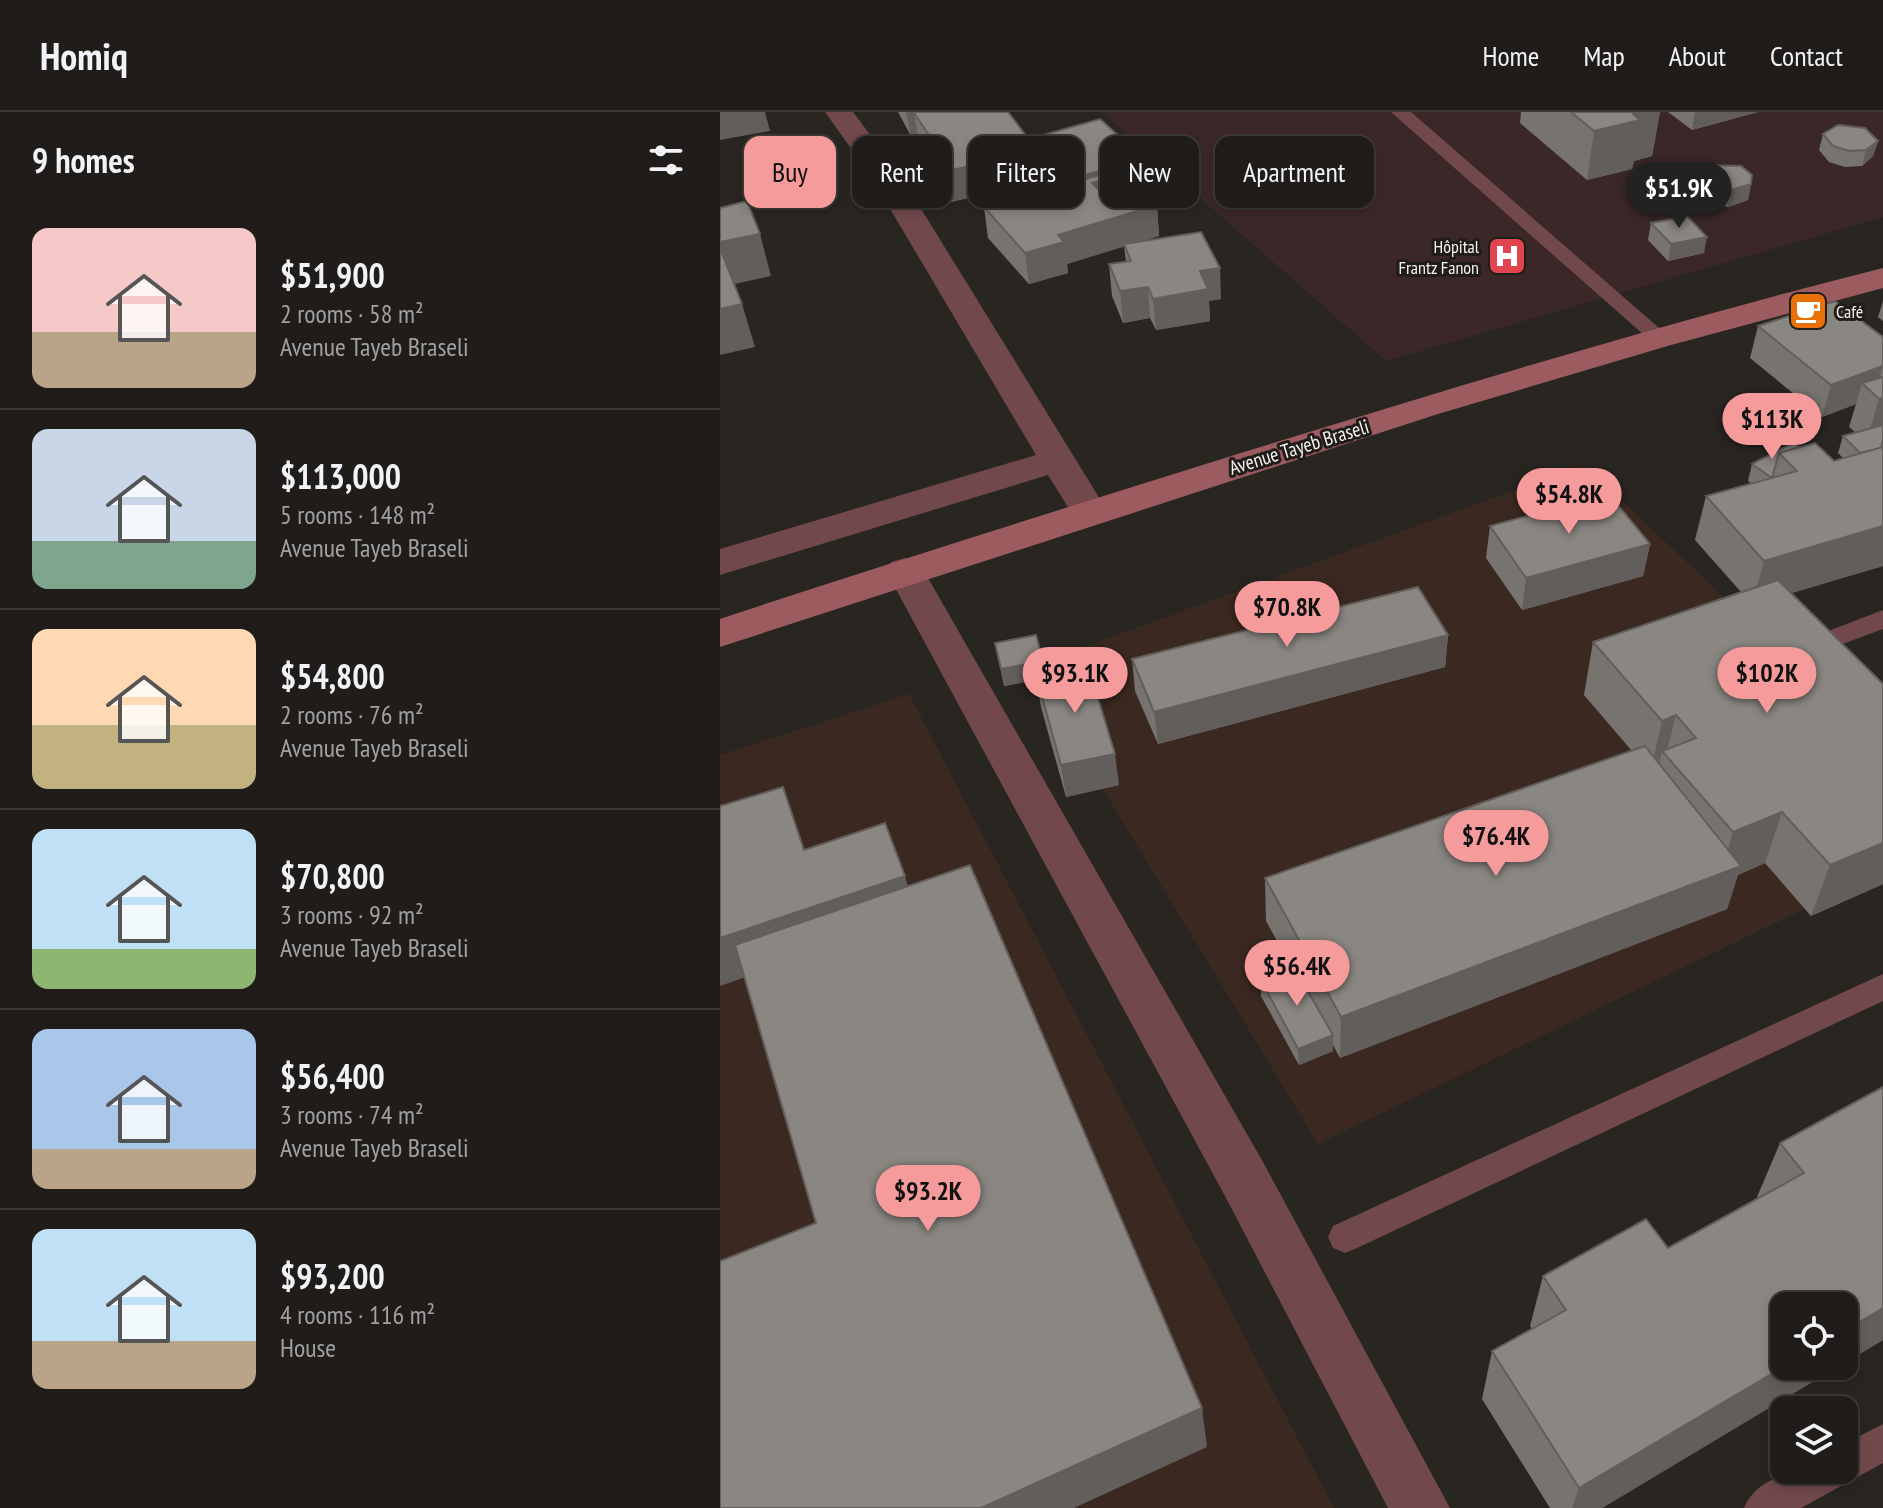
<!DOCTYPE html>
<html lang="en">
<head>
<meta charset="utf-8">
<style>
	:root { --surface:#1f1c1a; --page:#272523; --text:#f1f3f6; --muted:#a1a1a2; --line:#3c3a39; --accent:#f59b9b }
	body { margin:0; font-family:"PT Sans Narrow",sans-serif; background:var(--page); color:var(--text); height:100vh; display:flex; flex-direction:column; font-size:30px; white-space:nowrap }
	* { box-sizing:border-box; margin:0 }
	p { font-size:26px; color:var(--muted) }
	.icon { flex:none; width:44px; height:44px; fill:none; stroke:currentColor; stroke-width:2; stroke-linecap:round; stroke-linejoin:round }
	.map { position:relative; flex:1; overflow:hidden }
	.sheet { display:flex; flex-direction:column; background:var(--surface); width:720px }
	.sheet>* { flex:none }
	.guide { position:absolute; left:24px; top:24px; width:760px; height:72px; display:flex; gap:16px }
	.fabs { position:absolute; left:1050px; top:1180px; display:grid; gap:16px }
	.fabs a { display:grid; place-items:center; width:88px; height:88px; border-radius:16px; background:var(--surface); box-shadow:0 4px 12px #0003,0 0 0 2px var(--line); font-size:40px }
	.price { position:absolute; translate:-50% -68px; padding:0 18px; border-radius:28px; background:var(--accent); color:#111; font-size:26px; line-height:52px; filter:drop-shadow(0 2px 4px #0008) }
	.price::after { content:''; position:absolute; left:50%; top:48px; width:24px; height:18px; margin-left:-12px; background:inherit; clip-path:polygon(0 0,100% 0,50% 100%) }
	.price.selected { background:#222; color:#fff }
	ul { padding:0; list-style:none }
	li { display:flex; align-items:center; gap:24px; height:200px; padding:0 32px }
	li+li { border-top:2px solid var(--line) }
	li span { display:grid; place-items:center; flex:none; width:224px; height:160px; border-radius:16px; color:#555 }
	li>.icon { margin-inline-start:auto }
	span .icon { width:96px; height:96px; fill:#fffc; stroke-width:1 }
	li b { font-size:34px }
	h2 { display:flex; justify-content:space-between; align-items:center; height:96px; padding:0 32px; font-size:34px }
	.chip { padding:0 28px; border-radius:16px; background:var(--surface); box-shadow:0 4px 12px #0003,0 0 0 2px var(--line); font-size:28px; line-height:72px }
	.chip.selected { background:var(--accent); color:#111 }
	header { display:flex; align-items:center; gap:48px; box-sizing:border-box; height:112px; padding:0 40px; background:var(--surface); border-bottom:2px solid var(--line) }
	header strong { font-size:38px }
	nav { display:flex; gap:44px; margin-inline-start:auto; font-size:28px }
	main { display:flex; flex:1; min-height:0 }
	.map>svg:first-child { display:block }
	.education { fill:#3b2921 }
	.medical { fill:#3b2728 }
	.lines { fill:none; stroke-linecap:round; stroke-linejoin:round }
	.lane { fill:#71494b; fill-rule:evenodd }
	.street { fill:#71494b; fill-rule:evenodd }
	.secondary { fill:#9b5b5f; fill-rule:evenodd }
	.wall { fill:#777470 }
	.shaded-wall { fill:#615e5b }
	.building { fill:#8a8782; stroke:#615e5b; stroke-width:2 }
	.labels { text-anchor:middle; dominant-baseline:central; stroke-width:6; stroke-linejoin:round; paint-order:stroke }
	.far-poi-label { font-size:18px; fill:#f4f2f0; stroke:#1f1c19; text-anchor:end }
	.street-label { font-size:20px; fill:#f4f2f0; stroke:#1f1c19 }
</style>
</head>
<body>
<header>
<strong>Homiq</strong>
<nav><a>Home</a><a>Map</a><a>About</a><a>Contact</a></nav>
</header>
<main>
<section class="sheet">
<h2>9 homes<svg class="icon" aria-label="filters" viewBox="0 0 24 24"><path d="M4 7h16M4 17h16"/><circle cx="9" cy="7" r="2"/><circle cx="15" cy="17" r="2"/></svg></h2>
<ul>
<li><span style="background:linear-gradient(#f6c9c9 65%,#b9a48a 0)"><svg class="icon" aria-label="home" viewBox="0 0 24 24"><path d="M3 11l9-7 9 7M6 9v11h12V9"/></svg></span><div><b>$51,900</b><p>2 rooms · 58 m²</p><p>Avenue Tayeb Braseli</p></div></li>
<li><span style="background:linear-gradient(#c9d6e8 70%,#7fa58c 0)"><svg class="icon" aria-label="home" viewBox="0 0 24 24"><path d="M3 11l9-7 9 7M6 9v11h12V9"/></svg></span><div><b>$113,000</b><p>5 rooms · 148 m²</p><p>Avenue Tayeb Braseli</p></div></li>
<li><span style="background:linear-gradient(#ffd9b3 60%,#c2b280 0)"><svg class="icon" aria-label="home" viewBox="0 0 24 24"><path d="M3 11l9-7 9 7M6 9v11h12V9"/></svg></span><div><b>$54,800</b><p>2 rooms · 76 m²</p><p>Avenue Tayeb Braseli</p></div></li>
<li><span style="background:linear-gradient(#bfe0f5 75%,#8fb573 0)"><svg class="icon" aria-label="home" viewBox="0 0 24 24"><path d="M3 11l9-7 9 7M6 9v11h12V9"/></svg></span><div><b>$70,800</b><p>3 rooms · 92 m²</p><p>Avenue Tayeb Braseli</p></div></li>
<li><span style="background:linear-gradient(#a9c7e8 75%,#b9a48a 0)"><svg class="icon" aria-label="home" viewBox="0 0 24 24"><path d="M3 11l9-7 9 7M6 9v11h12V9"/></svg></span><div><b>$56,400</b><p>3 rooms · 74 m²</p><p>Avenue Tayeb Braseli</p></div></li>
<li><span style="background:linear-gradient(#bfe0f5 70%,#b9a48a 0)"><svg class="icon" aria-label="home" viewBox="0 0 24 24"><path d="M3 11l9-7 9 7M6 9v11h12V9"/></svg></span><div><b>$93,200</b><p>4 rooms · 116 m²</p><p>House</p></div></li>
</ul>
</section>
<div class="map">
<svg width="1163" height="1396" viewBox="0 0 1163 1396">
	<rect width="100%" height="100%" fill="#292622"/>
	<!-- education -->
	<g class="education">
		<path d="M864 353 1163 636V759L598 1032 309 555Z"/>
		<path d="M189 582 614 1396H0V643Z"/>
	</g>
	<!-- medical -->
	<path class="medical" d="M382 0H1163V105L666 249Z"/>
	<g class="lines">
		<!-- lane -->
		<g class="lane">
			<path d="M671 0H691L946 222 950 226 946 230H932Z"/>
			<path d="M1163 498V517L1120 533 1111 530 1107 524 1111 518Z"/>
			<path d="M1163 862V889L637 1136 625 1141 613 1136 608 1125 613 1114Z"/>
			<path d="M1163 1312V1351L1081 1396H1024C1040 1358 1089 1358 1124 1358V1332Z"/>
		</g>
		<!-- street -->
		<g class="street">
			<path d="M105 0H133L179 61 388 400 382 408 369 412 356 408 328 363 0 463V437L316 343 150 63Z"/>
			<path d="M185 446 199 450 204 459 543 1050 730 1396H668L505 1084 166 459 171 450Z"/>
		</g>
		<!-- secondary -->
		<path class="secondary" d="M1163 156V176L951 233 718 302 0 535V507C174 449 349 395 524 340 735 275 948 210 1163 156Z"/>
	</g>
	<!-- wall -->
	<g class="wall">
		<path d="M178 0H288L307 25V28L423 51 428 55 430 85 429 86 437 93 439 124 421 129 501 187 489 189 490 209 436 218 430 206 403 211 392 184 389 152 406 150 404 134 347 152 348 161 309 172 268 126 264 95 324 78 306 60 305 56 280 62 282 78 214 94 200 72 194 41 205 39 200 30 198 23 191 24Z"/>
		<path d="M801 0H940L932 44 914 49 912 57 867 68 800 11Z"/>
		<path d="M948 0H1038L972 18Z"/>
		<path d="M1103 22 1158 29 1153 44 1142 54 1125 55 1109 50 1099 38Z"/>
		<path d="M978 61 1031 72 1028 88 1008 95 983 89 978 85 975 77Z"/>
		<path d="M931 111 984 141 948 149 928 128Z"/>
		<path d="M1163 189V209L1158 205Z"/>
		<path d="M1038 214 1163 225V454L1071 481 1163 772 1091 804 1045 751 1018 763 1007 797 620 946 613 933V939L579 953 541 884V868L572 856 546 809 545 766 912 639 864 583 873 530 1021 480 975 428 986 384 1032 372 1028 369 1032 352 1073 331 1079 335 1114 349 1123 346 1118 341 1123 324 1136 321 1129 315 1136 292 1102 305 1030 246Z"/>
		<path d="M770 414 930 432 923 464 802 498 766 446Z"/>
		<path d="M728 523 725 555 438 632 415 579 412 547Z"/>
		<path d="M275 531 323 549 325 561 399 673 346 685 321 595 316 568 284 574Z"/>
		<path d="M1163 975V1228L1124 1251V1194L1064 1254H1119L882 1396H830L762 1287 772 1239 812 1217 810 1214 823 1164 948 1136 1038 1086 1037 1085 1060 1031Z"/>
	</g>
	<!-- shaded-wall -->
	<g class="shaded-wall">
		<path d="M0 0H45L50 19 0 28Z"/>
		<path d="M186 0H254L194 1 198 23 191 24Z"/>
		<path d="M922 0H940L932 44 914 49 912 57 867 68 874 19 913 2Z"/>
		<path d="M975 0H1038L972 18Z"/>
		<path d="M307 25 308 36 302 29 305 56 280 62 282 78 214 94 209 63 268 34Z"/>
		<path d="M1158 29 1153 44 1142 54 1146 38Z"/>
		<path d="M423 46V56L428 55 430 85 375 101 346 100 342 70Z"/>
		<path d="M1031 72 1028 88 1008 95 1011 78Z"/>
		<path d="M437 93 439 124 347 152 348 161 309 172 305 141 338 123Z"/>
		<path d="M40 122 51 164 10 173 0 138V130Z"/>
		<path d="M987 125 984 141 948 149 951 132Z"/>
		<path d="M500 156 501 187 489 189 490 209 436 218 433 187 480 159Z"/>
		<path d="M428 175 430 206 403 211 400 179Z"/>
		<path d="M22 192 35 235 0 243V197Z"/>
		<path d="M1163 255 1154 282 1142 271 1136 292 1102 305 1111 273Z"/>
		<path d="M1163 286V326L1146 331 1159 287Z"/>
		<path d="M1163 414V454L1032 493 1044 449Z"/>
		<path d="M930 432 923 464 802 498 806 466Z"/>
		<path d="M728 523 725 555 438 632 434 600Z"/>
		<path d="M323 549 326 566 284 574 281 557Z"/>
		<path d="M956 603 946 643 942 639 938 657 930 661 942 609Z"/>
		<path d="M395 642 399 673 346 685 341 653Z"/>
		<path d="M1062 700 1045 751 1018 763 1007 797 620 946 621 905 1001 762 1013 720Z"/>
		<path d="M1163 731V772L1091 804 1110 753Z"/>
		<path d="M185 764 197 806 0 874V826Z"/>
		<path d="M613 923V939L579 953 578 937Z"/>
		<path d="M1163 1196V1228L1124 1251V1219Z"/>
		<path d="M1065 1254H1119L882 1396H852L859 1376Z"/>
		<path d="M482 1296 487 1335 354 1396H261Z"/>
	</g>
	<!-- building -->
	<g class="building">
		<path d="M197 0H288L307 25 268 34 278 48 209 63 194 41 218 36 194 1Z"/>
		<path d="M851 0H922L913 2 920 8 874 19Z"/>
		<path d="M380 7 423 46 342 70 302 29Z"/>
		<path d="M1118 13 1145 16 1158 29 1146 38 1129 39 1113 34 1103 22Z"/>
		<path d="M423 51 428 55 372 71 380 79 412 70 437 93 338 123 344 130 305 141 264 95Z"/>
		<path d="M986 53 1021 54 1032 63 1031 72 1011 78 986 73 981 69 978 61Z"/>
		<path d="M27 89 40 122 0 130V96Z"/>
		<path d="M967 104 987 125 951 132 931 111Z"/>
		<path d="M481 120 500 156 480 159 488 177 433 187 428 175 400 179 389 152 411 149 404 132Z"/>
		<path d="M0 136 22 192 0 197Z"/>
		<path d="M1115 189 1163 225V254L1111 273 1038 214Z"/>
		<path d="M1163 265V286L1159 287 1142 271Z"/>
		<path d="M1163 313V328L1161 336 1140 341 1123 324Z"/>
		<path d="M1073 331 1079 335 1059 341 1052 366 1032 352Z"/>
		<path d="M1095 331 1114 349 1163 335V414L1044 449 986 384 1077 359 1059 341Z"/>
		<path d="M889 382 930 432 806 466 770 414Z"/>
		<path d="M1058 468 1163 572V731L1110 753 1062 700 1013 720 942 639 976 626 956 603 942 609 873 530Z"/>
		<path d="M698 475 728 523 434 600 412 547Z"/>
		<path d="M316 523 323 549 281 557 275 531Z"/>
		<path d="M368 553 395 642 341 653 316 563Z"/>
		<path d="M925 634 1021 754 621 905 545 766Z"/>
		<path d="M63 675 84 738 165 711 185 764 0 826V694Z"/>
		<path d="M250 753 482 1296 261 1396H0V1149L96 1111 15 833Z"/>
		<path d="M574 855 613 923 578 937 541 868Z"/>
		<path d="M1163 975V1196L1124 1219V1194H1064V1254H1065L859 1376 772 1239 846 1198 823 1164 926 1107 948 1136 1084 1061 1060 1031Z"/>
	</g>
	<!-- icons -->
	<defs>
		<g id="hospital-square" transform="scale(2)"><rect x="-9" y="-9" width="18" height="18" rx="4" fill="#e0444e" stroke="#1f1c19"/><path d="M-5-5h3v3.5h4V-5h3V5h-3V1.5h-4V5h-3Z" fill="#fff"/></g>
		<g id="cafe-square" transform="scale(2)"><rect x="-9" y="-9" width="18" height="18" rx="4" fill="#e8710a" stroke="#1f1c19"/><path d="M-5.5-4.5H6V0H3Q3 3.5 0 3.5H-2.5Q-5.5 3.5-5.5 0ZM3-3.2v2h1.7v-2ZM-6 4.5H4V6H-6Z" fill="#fff"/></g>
	</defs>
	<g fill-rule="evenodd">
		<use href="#hospital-square" x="787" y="144"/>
		<use href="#cafe-square" x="1088" y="199"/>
	</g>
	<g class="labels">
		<!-- far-poi labels -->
		<g class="far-poi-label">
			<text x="759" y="134">Hôpital<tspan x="759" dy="21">Frantz Fanon</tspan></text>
			<text x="1116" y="199" text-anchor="start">Café</text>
		</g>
		<!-- street labels -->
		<g class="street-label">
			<text transform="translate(579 335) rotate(-17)">Avenue Tayeb Braseli</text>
		</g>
	</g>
</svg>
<div class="fabs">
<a><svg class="icon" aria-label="locate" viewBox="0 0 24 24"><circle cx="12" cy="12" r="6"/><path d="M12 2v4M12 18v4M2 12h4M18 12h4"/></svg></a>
<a><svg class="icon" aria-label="layers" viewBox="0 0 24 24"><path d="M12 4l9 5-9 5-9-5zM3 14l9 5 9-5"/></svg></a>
</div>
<b class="price selected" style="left:959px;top:118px">$51.9K</b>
<b class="price" style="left:1052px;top:349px">$113K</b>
<b class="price" style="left:849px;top:424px">$54.8K</b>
<b class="price" style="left:567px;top:537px">$70.8K</b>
<b class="price" style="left:355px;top:603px">$93.1K</b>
<b class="price" style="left:1047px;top:603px">$102K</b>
<b class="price" style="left:776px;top:766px">$76.4K</b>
<b class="price" style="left:577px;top:896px">$56.4K</b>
<b class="price" style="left:208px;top:1121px">$93.2K</b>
<div class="guide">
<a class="chip selected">Buy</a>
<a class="chip">Rent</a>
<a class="chip">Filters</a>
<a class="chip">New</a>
<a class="chip">Apartment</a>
</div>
</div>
</main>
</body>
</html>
